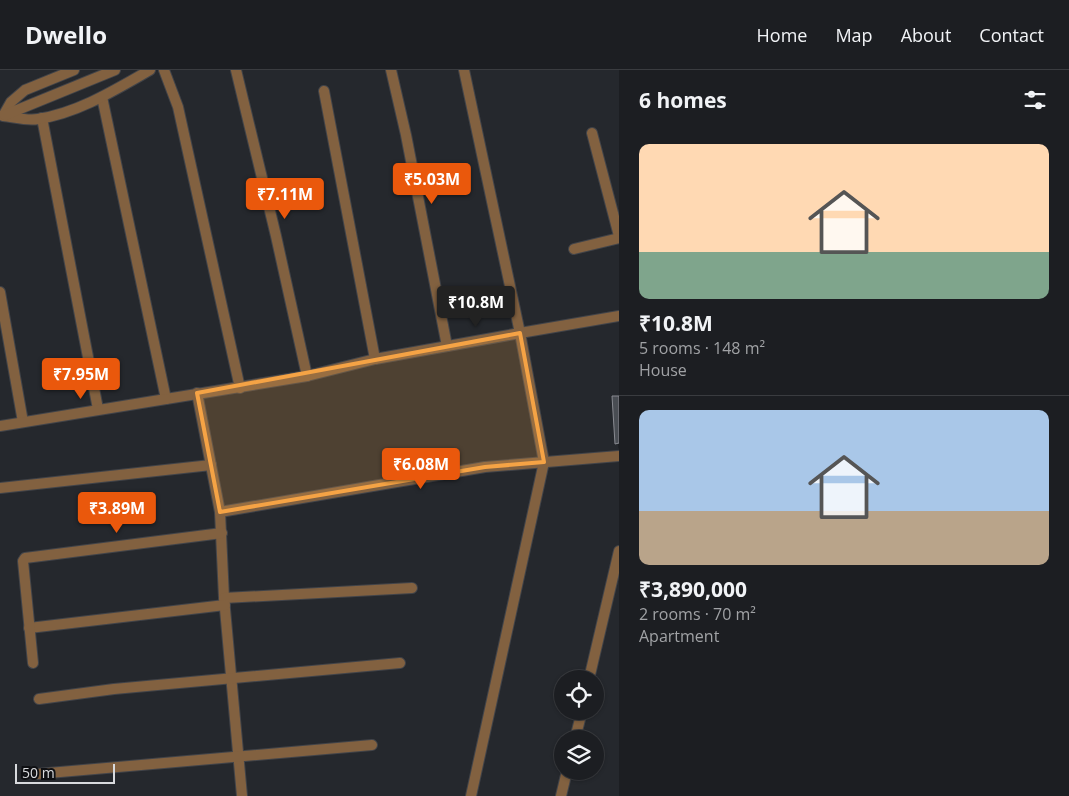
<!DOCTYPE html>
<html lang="en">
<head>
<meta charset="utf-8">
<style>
	:root { --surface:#1c1e22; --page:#292b2f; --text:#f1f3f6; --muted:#a0a2a5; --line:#3a3c40; --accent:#ea580c }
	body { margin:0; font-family:"Open Sans",sans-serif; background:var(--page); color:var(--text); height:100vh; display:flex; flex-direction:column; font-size:19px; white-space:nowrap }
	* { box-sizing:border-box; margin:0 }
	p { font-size:16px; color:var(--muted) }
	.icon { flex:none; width:28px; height:28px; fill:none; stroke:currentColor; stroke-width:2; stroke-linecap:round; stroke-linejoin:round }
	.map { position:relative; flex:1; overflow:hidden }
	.side { display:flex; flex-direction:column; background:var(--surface); width:450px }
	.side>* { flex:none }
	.tools { position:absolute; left:554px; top:600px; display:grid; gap:10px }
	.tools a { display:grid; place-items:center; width:50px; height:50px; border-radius:50%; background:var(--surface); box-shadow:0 1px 4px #0004,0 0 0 1px var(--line); font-size:25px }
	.scale { position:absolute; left:15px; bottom:12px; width:100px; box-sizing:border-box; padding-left:5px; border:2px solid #d8dadd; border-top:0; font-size:14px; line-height:18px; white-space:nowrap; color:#d8dadd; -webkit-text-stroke:4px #0f1013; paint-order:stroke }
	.price { position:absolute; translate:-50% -42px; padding:0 11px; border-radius:5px; background:var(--accent); color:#fff; font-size:16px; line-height:32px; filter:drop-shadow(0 1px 2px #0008) }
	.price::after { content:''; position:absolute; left:50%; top:30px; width:15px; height:11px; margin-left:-8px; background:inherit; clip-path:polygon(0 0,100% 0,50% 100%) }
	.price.active { background:#222; color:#fff }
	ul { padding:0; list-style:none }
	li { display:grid; align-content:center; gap:10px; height:265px; padding:0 20px }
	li+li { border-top:1px solid var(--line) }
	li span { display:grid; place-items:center; height:155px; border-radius:10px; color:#555 }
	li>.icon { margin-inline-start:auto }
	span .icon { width:90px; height:90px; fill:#fffc; stroke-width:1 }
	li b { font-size:21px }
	h2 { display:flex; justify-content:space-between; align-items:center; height:60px; padding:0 20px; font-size:21px }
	header { display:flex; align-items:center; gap:30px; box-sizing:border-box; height:70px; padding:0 25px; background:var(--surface); border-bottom:1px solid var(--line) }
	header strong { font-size:24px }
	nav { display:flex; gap:28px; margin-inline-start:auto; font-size:18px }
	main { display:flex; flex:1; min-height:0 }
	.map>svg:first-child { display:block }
	.building { fill:#4a4d53; stroke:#888a91; filter:url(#shadow) }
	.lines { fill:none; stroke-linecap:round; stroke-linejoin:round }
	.minor-casing { stroke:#424449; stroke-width:12 }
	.tertiary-casing { stroke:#424449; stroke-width:12 }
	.minor { stroke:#826140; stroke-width:10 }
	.tertiary { stroke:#826140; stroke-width:10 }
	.marked { fill:#f5a345; fill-opacity:0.2; stroke:#f5a345; stroke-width:4; stroke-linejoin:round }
</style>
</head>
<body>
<header>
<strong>Dwello</strong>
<nav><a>Home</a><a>Map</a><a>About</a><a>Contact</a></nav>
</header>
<main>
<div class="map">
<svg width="619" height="726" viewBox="0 0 619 726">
	<defs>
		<filter id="shadow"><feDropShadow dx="4.5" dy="4.5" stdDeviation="0" flood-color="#0009"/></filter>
	</defs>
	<rect width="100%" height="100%" fill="#25282d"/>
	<!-- building -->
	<path class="building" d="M612 326H619V373L615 374Z"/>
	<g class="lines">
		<!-- minor casing -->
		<g class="minor-casing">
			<g id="minor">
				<path d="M164 0 178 37 240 318"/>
				<path d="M236 0 276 166 307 306"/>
				<path d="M391 0 406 65 447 276"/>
				<path d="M324 21 375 289"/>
				<path d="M102 27 166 329 307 306 375 289 520 263 464 0"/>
				<path d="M42 48 98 339"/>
				<path d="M592 63 619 166"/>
				<path d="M574 179 619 168"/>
				<path d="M0 222 23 352"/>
				<path d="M197 323 220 442 224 528 242 726"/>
				<path d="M0 356 166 329"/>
				<path d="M0 418 211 395"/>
				<path d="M220 442 485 397 619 386"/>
				<path d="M224 528 412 518"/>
				<path d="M29 558 225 535"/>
				<path d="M33 593 23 491 25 488 222 463"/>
				<path d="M589 609 619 481"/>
				<path d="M39 629 114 619 400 593"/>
				<path d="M575 669 582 641"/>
				<path d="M37 704 372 675"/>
				<path d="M471 726 544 392 520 263 619 246"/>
				<path d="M561 726 567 701"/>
			</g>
		</g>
		<!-- tertiary casing -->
		<g class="tertiary-casing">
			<g id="tertiary">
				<path d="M74 0 25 20 11 32 3 46C14 47 26 51 38 49 78 43 115 20 150 0"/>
				<path d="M5 45 115 0"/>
			</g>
		</g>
		<!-- minor -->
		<use href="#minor" class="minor"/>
		<!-- tertiary -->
		<use href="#tertiary" class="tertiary"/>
	</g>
	<!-- marked area -->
	<path class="marked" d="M520 263 544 392 485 397 220 442 197 323Z"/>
</svg>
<div class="tools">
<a><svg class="icon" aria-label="locate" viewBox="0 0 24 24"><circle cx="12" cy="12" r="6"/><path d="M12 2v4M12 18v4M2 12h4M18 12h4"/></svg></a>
<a><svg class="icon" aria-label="layers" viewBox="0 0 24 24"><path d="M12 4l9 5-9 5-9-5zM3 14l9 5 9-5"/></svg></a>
</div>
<div class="scale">50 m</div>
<b class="price" style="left:432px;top:135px">₹5.03M</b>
<b class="price" style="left:285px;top:150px">₹7.11M</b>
<b class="price active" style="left:476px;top:258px">₹10.8M</b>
<b class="price" style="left:81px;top:330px">₹7.95M</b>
<b class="price" style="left:421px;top:420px">₹6.08M</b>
<b class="price" style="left:117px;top:464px">₹3.89M</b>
</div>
<section class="side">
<h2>6 homes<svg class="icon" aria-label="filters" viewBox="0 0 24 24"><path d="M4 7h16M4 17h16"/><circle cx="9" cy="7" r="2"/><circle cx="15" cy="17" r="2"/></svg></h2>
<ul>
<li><span style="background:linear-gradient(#ffd9b3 70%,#7fa58c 0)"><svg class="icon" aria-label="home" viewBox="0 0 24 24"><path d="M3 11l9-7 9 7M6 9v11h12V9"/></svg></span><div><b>₹10.8M</b><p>5 rooms · 148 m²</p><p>House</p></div></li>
<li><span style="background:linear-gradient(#a9c7e8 65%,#b9a48a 0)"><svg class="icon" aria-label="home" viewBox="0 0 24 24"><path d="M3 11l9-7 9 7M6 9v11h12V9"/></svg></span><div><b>₹3,890,000</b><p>2 rooms · 70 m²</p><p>Apartment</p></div></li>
</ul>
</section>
</main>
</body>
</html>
